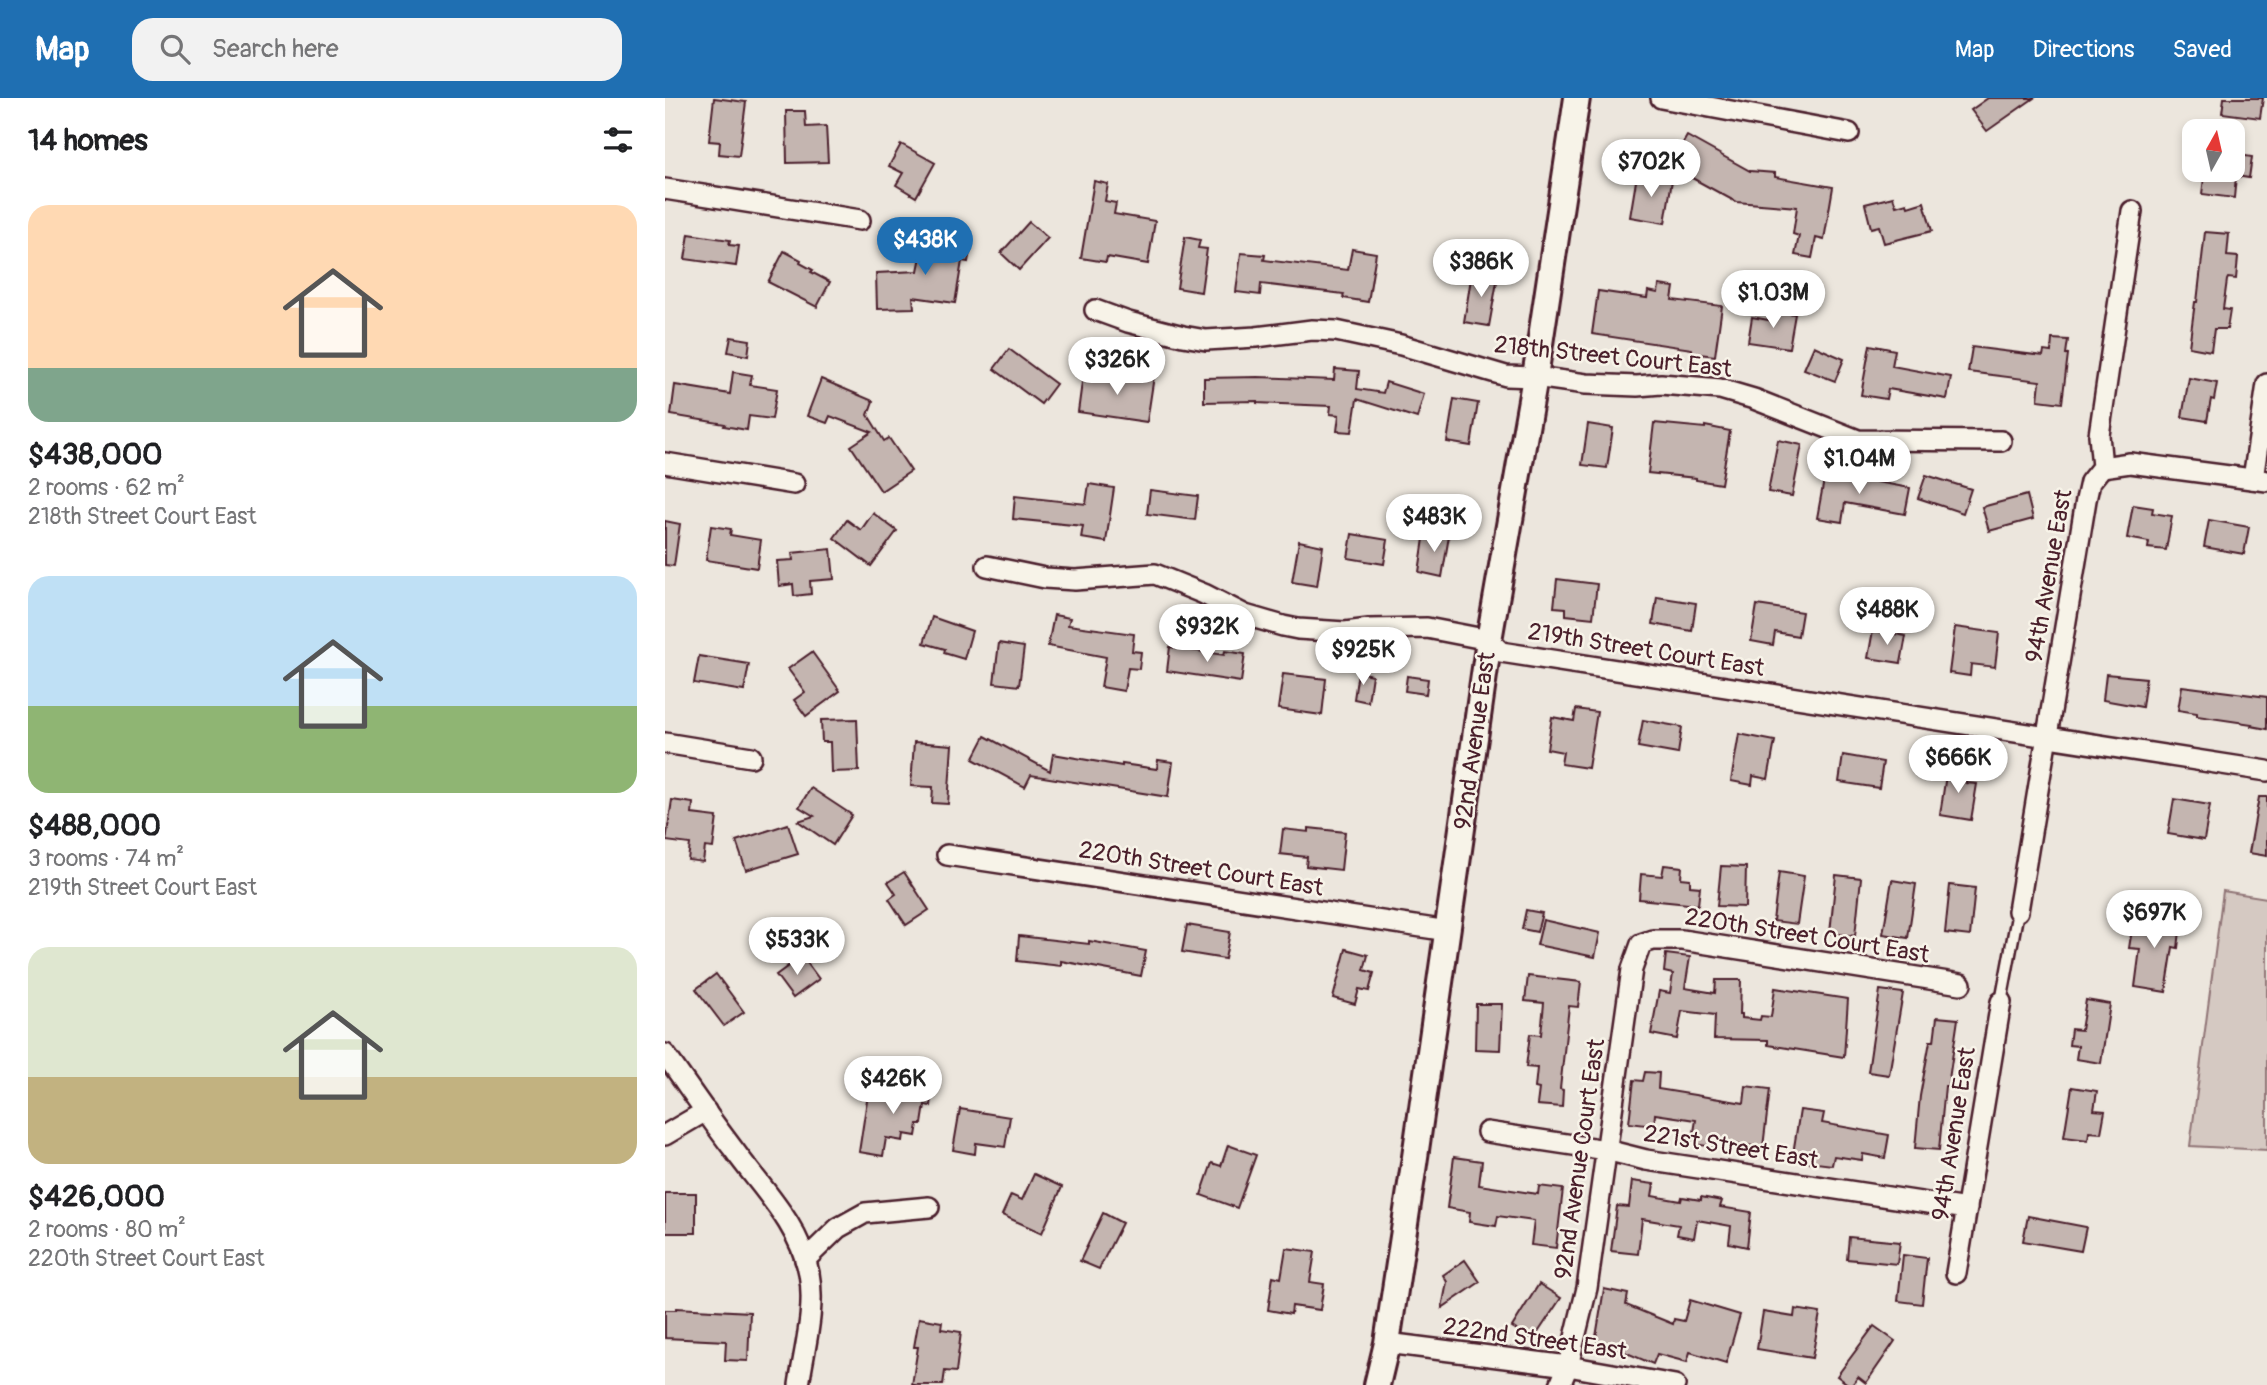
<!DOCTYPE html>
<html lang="en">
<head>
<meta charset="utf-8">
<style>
	:root { --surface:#fff; --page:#f2f2f2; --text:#202124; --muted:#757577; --accent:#1f6fb2 }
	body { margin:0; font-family:Pangolin,sans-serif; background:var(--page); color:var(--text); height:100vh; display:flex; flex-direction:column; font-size:26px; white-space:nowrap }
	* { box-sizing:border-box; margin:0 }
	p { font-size:23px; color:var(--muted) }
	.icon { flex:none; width:38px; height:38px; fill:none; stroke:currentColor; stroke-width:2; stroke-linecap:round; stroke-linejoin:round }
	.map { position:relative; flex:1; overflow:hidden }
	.drawer { display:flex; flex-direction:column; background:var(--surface); width:665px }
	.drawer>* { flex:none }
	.needle { width:46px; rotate:8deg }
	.tools { position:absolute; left:1517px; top:21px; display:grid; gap:14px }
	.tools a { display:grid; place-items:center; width:63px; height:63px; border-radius:14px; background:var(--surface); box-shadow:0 4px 10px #0003; font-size:35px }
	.price { position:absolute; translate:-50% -60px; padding:0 16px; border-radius:24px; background:#fff; color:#222; font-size:23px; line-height:46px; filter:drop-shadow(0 2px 4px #0008) }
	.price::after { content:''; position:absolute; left:50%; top:42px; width:21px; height:16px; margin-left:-10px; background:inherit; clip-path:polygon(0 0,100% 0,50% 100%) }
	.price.current { background:var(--accent); color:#fff }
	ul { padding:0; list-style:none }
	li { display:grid; align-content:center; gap:14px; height:371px; padding:0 28px }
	li span { display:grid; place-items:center; height:217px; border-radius:21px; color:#555 }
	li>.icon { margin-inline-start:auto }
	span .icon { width:126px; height:126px; fill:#fffc; stroke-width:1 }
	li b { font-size:30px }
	h2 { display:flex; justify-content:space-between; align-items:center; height:84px; padding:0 28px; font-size:30px }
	header { display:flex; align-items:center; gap:42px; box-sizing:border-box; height:98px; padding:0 35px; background:var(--accent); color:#fff }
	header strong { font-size:33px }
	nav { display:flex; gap:38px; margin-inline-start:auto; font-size:24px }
	.search { width:490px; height:63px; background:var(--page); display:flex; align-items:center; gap:18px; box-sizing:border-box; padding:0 24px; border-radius:21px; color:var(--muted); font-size:26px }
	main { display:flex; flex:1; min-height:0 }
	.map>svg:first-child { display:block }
	.green { fill:#d5c9c2; stroke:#907476; stroke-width:2 }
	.building { fill:#c4b5b0; stroke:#4a1f2b; stroke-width:2 }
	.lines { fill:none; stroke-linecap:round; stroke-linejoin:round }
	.service-casing { stroke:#4a1f2b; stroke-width:15 }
	.minor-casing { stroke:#4a1f2b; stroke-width:24 }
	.tertiary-casing { stroke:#4a1f2b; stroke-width:30 }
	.service { stroke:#f7f3e8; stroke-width:10 }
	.minor { stroke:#f7f3e8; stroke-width:19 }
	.tertiary { stroke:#f7f3e8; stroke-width:24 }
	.labels { text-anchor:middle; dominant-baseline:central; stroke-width:5; stroke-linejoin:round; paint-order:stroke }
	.street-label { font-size:24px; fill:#4a1f2b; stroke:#f7f3e8 }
</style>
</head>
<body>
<header>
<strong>Map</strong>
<div class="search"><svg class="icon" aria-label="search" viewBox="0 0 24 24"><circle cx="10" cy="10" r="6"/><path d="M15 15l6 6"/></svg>Search here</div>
<nav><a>Map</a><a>Directions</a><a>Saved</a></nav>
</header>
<main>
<section class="drawer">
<h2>14 homes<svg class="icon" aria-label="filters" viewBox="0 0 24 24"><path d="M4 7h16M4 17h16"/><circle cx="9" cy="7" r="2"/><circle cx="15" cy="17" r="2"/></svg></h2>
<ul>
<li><span style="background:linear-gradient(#ffd9b3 75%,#7fa58c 0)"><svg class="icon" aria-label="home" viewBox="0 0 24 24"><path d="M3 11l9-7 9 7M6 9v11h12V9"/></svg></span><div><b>$438,000</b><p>2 rooms · 62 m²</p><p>218th Street Court East</p></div></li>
<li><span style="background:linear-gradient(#bfe0f5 60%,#8fb573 0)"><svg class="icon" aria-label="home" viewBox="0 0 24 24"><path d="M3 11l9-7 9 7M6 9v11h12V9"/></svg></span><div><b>$488,000</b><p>3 rooms · 74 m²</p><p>219th Street Court East</p></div></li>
<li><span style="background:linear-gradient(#dfe7d0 60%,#c2b280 0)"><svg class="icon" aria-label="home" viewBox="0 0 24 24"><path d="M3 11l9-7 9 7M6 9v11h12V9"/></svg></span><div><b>$426,000</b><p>2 rooms · 80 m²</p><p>220th Street Court East</p></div></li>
</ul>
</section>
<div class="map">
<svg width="1602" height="1287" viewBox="0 0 1602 1287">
	<rect width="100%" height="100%" fill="#ece6dd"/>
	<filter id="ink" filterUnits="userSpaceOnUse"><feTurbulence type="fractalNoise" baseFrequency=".0143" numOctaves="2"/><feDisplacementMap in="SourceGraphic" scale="14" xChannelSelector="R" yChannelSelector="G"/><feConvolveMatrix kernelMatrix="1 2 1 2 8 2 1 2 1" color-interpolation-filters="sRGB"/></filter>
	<g filter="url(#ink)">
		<!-- green -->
		<path class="green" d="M1558 793 1602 800V1052L1525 1048Z"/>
		<!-- building -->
		<g class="building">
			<path d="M49 0 81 4 74 58 54 56 55 44 44 43Z"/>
			<path d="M1323 0H1369L1322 33 1306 12Z"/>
			<path d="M1559 0H1598L1595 20 1557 15Z"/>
			<path d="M121 13H140L141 29 161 28 163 64 122 65Z"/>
			<path d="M1022 38 1085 73 1110 75V79L1168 89 1159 142 1151 140 1147 160 1130 157 1134 138 1128 136 1132 109 1071 104 1005 68Z"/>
			<path d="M236 46 270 65 251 99 231 87 238 75 224 68Z"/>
			<path d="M1568 56 1587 59 1584 80 1571 78 1569 100 1537 96 1540 72H1568Z"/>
			<path d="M972 77 1007 82 1000 125 965 119Z"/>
			<path d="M429 83 443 86 440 103 451 105 449 116 490 123 483 166 442 159 441 164 416 160Z"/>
			<path d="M1228 99 1231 108 1242 105 1243 109 1259 104 1267 133 1219 145 1214 128 1206 130 1200 106Z"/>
			<path d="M364 124 383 140 354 172 336 155Z"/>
			<path d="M1540 134 1564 136 1562 158 1573 159 1571 181 1563 180 1562 182 1558 211 1565 212 1562 231H1549L1546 253 1524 249 1530 204H1532Z"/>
			<path d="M24 136 65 142 64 147 74 148 71 168 20 161Z"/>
			<path d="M260 139 306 147 303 164 297 163 290 205 248 199 249 210 212 211 211 175 253 173Z"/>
			<path d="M520 139 535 142 533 150 542 151 536 194 512 190Z"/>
			<path d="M687 151 711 155 703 204 678 200 679 196 596 186 595 197 571 194 576 155 600 157 599 162 683 172Z"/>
			<path d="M119 153 136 162 135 165 148 172 146 174 165 184 152 209 103 184Z"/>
			<path d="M807 174 833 178 824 228 799 224Z"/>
			<path d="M994 187 1009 189 1007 202 1057 208 1050 258 1027 255V251L927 236 933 193 982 200 983 193 993 195Z"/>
			<path d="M1110 213 1130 216 1124 250 1083 244 1087 219 1109 223Z"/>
			<path d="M66 239 85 242 83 258 63 254Z"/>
			<path d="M1387 241 1403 242 1401 256H1403L1397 305 1373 302 1375 283 1303 274 1307 249 1378 258 1379 253 1386 254Z"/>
			<path d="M1205 247 1230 252 1227 268 1286 279 1282 301 1223 291 1221 301 1196 297Z"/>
			<path d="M1149 248 1179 261 1170 283 1139 271Z"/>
			<path d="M344 251 391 286 376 306 329 271Z"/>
			<path d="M670 271 694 273 692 291 718 295 721 284 759 296 752 320 692 301 687 334 672 333 674 317 665 316 666 308 592 305V303L539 304V280L593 279 669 282Z"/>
			<path d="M68 274 87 277 85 287 112 291 107 321 84 318 82 332 59 328 60 326 6 317 10 287 65 296Z"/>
			<path d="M465 274 489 278 482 324 413 314 418 277 463 284Z"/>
			<path d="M1524 280 1552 285 1549 302 1546 301 1542 323 1517 319Z"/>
			<path d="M156 281 208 303 203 317 219 343 224 340 246 373 216 393 186 348 207 334 165 318 162 325 142 318Z"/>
			<path d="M789 301 813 305 806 348 782 344Z"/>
			<path d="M989 325 1040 330V328L1065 333 1056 386 1031 382V380L983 375Z"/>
			<path d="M923 326 948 330 942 370 917 367Z"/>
			<path d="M1113 342 1137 347 1127 398 1103 394Z"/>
			<path d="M1161 371 1185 375V379L1245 390 1240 416 1180 405 1177 424 1152 420Z"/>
			<path d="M1261 377 1306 391 1298 415 1253 400Z"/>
			<path d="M424 386 449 390 441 444 416 440 418 428 348 421 350 398 421 406Z"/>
			<path d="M485 392 533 398 530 422 482 416Z"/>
			<path d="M1362 397 1368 421 1324 433 1317 409Z"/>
			<path d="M1468 407 1488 410 1487 415 1507 418 1501 452 1483 450 1484 444 1462 440Z"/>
			<path d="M208 415 232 433 206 468 169 440 182 422 196 432Z"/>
			<path d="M1544 422 1584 429 1579 456 1539 449Z"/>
			<path d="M0 423 15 426 9 468 0 467Z"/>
			<path d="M46 428 66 431 65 437 96 442 92 470 41 462Z"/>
			<path d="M760 434 784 438 777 479 754 474Z"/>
			<path d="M687 436 723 442 719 466 683 460Z"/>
			<path d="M634 443 658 448 652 488 627 484Z"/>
			<path d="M166 451 169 481 145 483 146 496 129 498 128 486 114 488 112 463 128 462 127 455Z"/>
			<path d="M892 481 932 486 928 520 901 517V510L889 509Z"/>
			<path d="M992 499 1031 505 1027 533 988 526Z"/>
			<path d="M1092 507 1137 514 1133 538 1110 534 1108 547 1086 543Z"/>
			<path d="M389 517 405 520 403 527 469 536 467 553 476 554 474 571 463 570 459 593 436 589 441 559 383 548Z"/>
			<path d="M267 519 307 533 299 561 279 555 280 551 259 545Z"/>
			<path d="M1290 529 1334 535 1330 569 1306 566 1305 578 1284 575Z"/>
			<path d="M1208 532 1241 538 1236 565 1203 560Z"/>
			<path d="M334 545 359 549 354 588 329 585Z"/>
			<path d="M505 549 559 557 560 553 580 556 576 584 502 573Z"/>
			<path d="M147 554 175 593 141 618 129 602 140 594 123 571Z"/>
			<path d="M34 558 84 566 79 593 29 585Z"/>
			<path d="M693 574 707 577 703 604 689 601Z"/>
			<path d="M618 576 661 581 657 617 613 611Z"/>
			<path d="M1441 576 1481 580 1477 609 1438 602Z"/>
			<path d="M742 578 763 581 761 596 740 593Z"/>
			<path d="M1517 588 1602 599V631L1586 628 1587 626 1532 618V615L1513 612Z"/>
			<path d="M911 611 932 614 923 670 896 666 898 654 882 651 887 619 909 623Z"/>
			<path d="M192 621 194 673 166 674 165 644H157L156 622Z"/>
			<path d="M978 622 1017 629 1013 656 973 649Z"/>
			<path d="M1074 636 1110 643 1103 681 1088 678 1087 687 1066 683Z"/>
			<path d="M320 638 385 673 388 656 457 668V666L492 671 493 662 508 664 503 699 366 677 360 689 308 661Z"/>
			<path d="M249 644 287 647 283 706 267 705 268 689 246 688Z"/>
			<path d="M1178 657 1218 664 1214 690 1174 684Z"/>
			<path d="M1282 670 1303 673 1301 685 1312 686 1306 722 1275 717Z"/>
			<path d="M146 690 187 717 168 747 133 723 149 718 134 709Z"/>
			<path d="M1594 699H1602V758L1584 755Z"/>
			<path d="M1509 701 1545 707 1539 742 1503 736Z"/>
			<path d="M7 702 28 705 27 716 52 719 48 750 40 749 38 764 23 762 25 746 1 743Z"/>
			<path d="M123 726 133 756 81 772 71 743Z"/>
			<path d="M644 730 680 734 676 772 641 768 642 759 615 756 618 731 644 734Z"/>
			<path d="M999 767 1017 769 1016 780 1025 781V788L1035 789 1033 807 974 801 976 776 997 778Z"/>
			<path d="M1056 768 1081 769 1080 809 1052 808Z"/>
			<path d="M239 774 264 812 241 827 224 801 231 796 223 784Z"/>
			<path d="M1114 774 1139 778 1132 826 1108 823Z"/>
			<path d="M1171 777 1196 780 1190 838 1165 835Z"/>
			<path d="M1227 782 1251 786 1243 840 1218 836Z"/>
			<path d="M1285 787 1310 790 1305 838 1280 835Z"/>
			<path d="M1482 811 1507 815 1504 831 1515 833 1513 850 1508 849 1501 894 1470 889 1475 851 1464 850 1468 825 1479 827Z"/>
			<path d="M861 812 877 815 872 834 857 831Z"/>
			<path d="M878 822 935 835 930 859 872 847Z"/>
			<path d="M522 827 565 834 560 861 517 854Z"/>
			<path d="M354 838 424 846V843L481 853 476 878 396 863V868L352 863Z"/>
			<path d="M681 851 703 857 699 872 709 875 704 893 694 891 690 906 668 900Z"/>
			<path d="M1001 856 1025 859 1020 890 1050 895 1051 882H1076L1075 916H1077V920L1095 922 1096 918 1106 919 1110 890 1183 901 1179 959 1103 947V942L1049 941 1050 917 1017 913 1012 941 986 936 994 893 1005 895 1008 876 999 874Z"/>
			<path d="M137 858 154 881 128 900 111 877Z"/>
			<path d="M51 876 79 914 59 928 31 891Z"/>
			<path d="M863 878 916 884 913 909 904 908 895 991 898 992 897 1009 872 1007 874 991 870 990 872 970 861 969 865 936 876 937 879 905 860 903Z"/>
			<path d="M1215 892 1238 895 1224 977 1203 974Z"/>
			<path d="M1421 902 1445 906 1436 965 1411 961 1413 948 1404 947 1406 931 1416 932Z"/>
			<path d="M811 906H837L835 952 810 951Z"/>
			<path d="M1272 919 1293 921 1283 988H1280L1274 1052 1250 1050 1255 998 1265 943H1269Z"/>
			<path d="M980 974 994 975 993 991 1079 1005 1081 988 1105 991 1098 1049 1051 1044 1050 1049 1027 1046 1031 1022 990 1016 989 1028 964 1025 969 982 978 983Z"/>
			<path d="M233 985 268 991 266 1008 260 1007 257 1026H253L251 1038 239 1036 238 1043 221 1040 218 1058 194 1054 204 989 232 993Z"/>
			<path d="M1407 989 1432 993 1429 1012 1440 1013 1436 1035 1424 1034 1423 1042 1399 1039Z"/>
			<path d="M295 1011 345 1019 340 1049 311 1045 310 1056 288 1052Z"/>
			<path d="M1135 1012 1159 1015 1157 1025 1224 1037 1220 1060 1198 1056 1197 1062 1169 1058 1167 1067 1127 1062Z"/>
			<path d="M563 1047 591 1057 572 1110 536 1097 547 1065 556 1068Z"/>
			<path d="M789 1059 817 1063 814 1087 873 1096 874 1088 898 1091 891 1150 866 1147 869 1123 833 1118 831 1128 804 1124 805 1114 782 1110Z"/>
			<path d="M369 1076 397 1089 377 1135 337 1117 346 1097 357 1102Z"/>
			<path d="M967 1083 989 1086 987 1098 1016 1103 1017 1099 1036 1102V1099L1057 1103 1055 1109 1086 1114 1082 1149 1064 1145 1066 1128 1032 1122 1029 1140 1012 1137 1014 1127 977 1121 973 1156 946 1153 952 1108 964 1109Z"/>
			<rect x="0" y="1095" width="31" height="40"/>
			<path d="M438 1115 457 1125 434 1171 415 1163Z"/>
			<path d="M1363 1118 1421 1129 1416 1153 1358 1143Z"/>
			<path d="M1184 1139 1235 1144 1232 1166 1182 1161Z"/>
			<path d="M621 1150 650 1154 645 1184 659 1186 655 1212 627 1208 626 1216 603 1212 608 1178 616 1180Z"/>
			<path d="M1238 1157 1262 1160 1257 1206 1233 1203Z"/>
			<path d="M800 1162 815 1184 777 1210 782 1184 778 1177Z"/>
			<path d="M874 1186 896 1200 868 1242 847 1229Z"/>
			<path d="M939 1191 963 1196 961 1207 1008 1226 1009 1221 1019 1223 1025 1202 1075 1217 1061 1265 1025 1254 1022 1264 992 1256 988 1266 950 1250V1254L929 1251Z"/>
			<path d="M11 1210 85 1214 83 1263 60 1262 61 1243 0 1240V1212H11Z"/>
			<path d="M1130 1211 1155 1215 1147 1260 1092 1251 1098 1214 1129 1219Z"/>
			<path d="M254 1220 277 1224 276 1231 296 1234 291 1274 280 1273 278 1287H247L253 1249H249Z"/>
			<path d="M1209 1228 1230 1243 1201 1285 1193 1279 1187 1287H1184L1172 1278Z"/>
		</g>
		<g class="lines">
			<!-- service casing -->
			<g class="service-casing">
				<path id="service" d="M1336 904 1353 813"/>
			</g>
			<!-- minor casing -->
			<g class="minor-casing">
				<g id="minor">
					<path d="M996 0 1184 35"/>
					<path d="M0 91 195 122"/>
					<path d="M430 212 463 224 518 238 541 242 591 239 647 232 671 233 736 247 841 278 870 279 921 286 972 288 996 286 1055 291 1089 301 1193 342 1336 343"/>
					<path d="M0 365 129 386"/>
					<path d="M1437 369 1465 365 1602 383"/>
					<path d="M1588 381 1602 286"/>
					<path d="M322 468 380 480 410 482 490 476 539 496 580 517 618 528 633 531 680 534 704 531 762 530 824 542 836 554 1602 673"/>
					<path d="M0 645 86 659"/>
					<path d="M282 757 783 833"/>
					<path d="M1353 813 1421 402 1425 384 1437 369 1434 337 1467 113"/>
					<path d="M0 956C23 988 45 1021 69 1052 97 1091 134 1126 144 1175 151 1211 139 1252 134 1287"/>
					<path d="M822 1034 941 1052 981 1062 1302 1111"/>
					<path d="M0 1037 41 1013"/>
					<path d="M140 1162 173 1130 200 1115 264 1109"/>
					<path d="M1291 1175 1336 904"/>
					<path d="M722 1245 903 1268 1010 1287"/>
					<path d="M895 1287 903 1268 922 1190 967 871 976 846 988 842H1017L1296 886"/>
				</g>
			</g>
			<!-- tertiary casing -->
			<g class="tertiary-casing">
				<path id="tertiary" d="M712 1287 722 1245 749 1066 824 542 870 279 912 0"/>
			</g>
			<!-- service -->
			<use href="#service" class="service"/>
			<!-- minor -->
			<use href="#minor" class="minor"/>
			<!-- tertiary -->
			<use href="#tertiary" class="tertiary"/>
		</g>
	</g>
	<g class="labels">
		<!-- street labels -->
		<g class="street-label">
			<text transform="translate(948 259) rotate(6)">218th Street Court East</text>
			<text transform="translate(1384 478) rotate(-80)">94th Avenue East</text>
			<text transform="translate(981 552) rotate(9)">219th Street Court East</text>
			<text transform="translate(810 643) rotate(-82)">92nd Avenue East</text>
			<text transform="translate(536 771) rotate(9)">220th Street Court East</text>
			<text transform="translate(1142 838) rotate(9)">220th Street Court East</text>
			<text transform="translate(1289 1036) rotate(-81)">94th Avenue East</text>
			<text transform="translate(1066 1049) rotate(9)">221st Street East</text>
			<text transform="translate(915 1061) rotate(-82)">92nd Avenue Court East</text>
			<text transform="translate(870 1241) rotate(8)">222nd Street East</text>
		</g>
	</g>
</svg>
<div class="tools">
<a><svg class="needle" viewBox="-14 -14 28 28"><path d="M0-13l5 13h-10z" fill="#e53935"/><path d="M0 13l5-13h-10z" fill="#757577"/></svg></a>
</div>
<b class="price" style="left:986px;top:101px">$702K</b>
<b class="price current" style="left:260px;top:179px">$438K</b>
<b class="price" style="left:816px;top:201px">$386K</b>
<b class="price" style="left:1108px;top:232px">$1.03M</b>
<b class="price" style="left:452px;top:299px">$326K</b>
<b class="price" style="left:1194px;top:398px">$1.04M</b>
<b class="price" style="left:769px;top:456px">$483K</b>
<b class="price" style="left:1222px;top:549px">$488K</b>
<b class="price" style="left:542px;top:566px">$932K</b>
<b class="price" style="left:698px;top:589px">$925K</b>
<b class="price" style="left:1293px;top:697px">$666K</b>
<b class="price" style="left:1489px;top:852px">$697K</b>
<b class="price" style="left:132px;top:879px">$533K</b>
<b class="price" style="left:228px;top:1018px">$426K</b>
</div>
</main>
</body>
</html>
